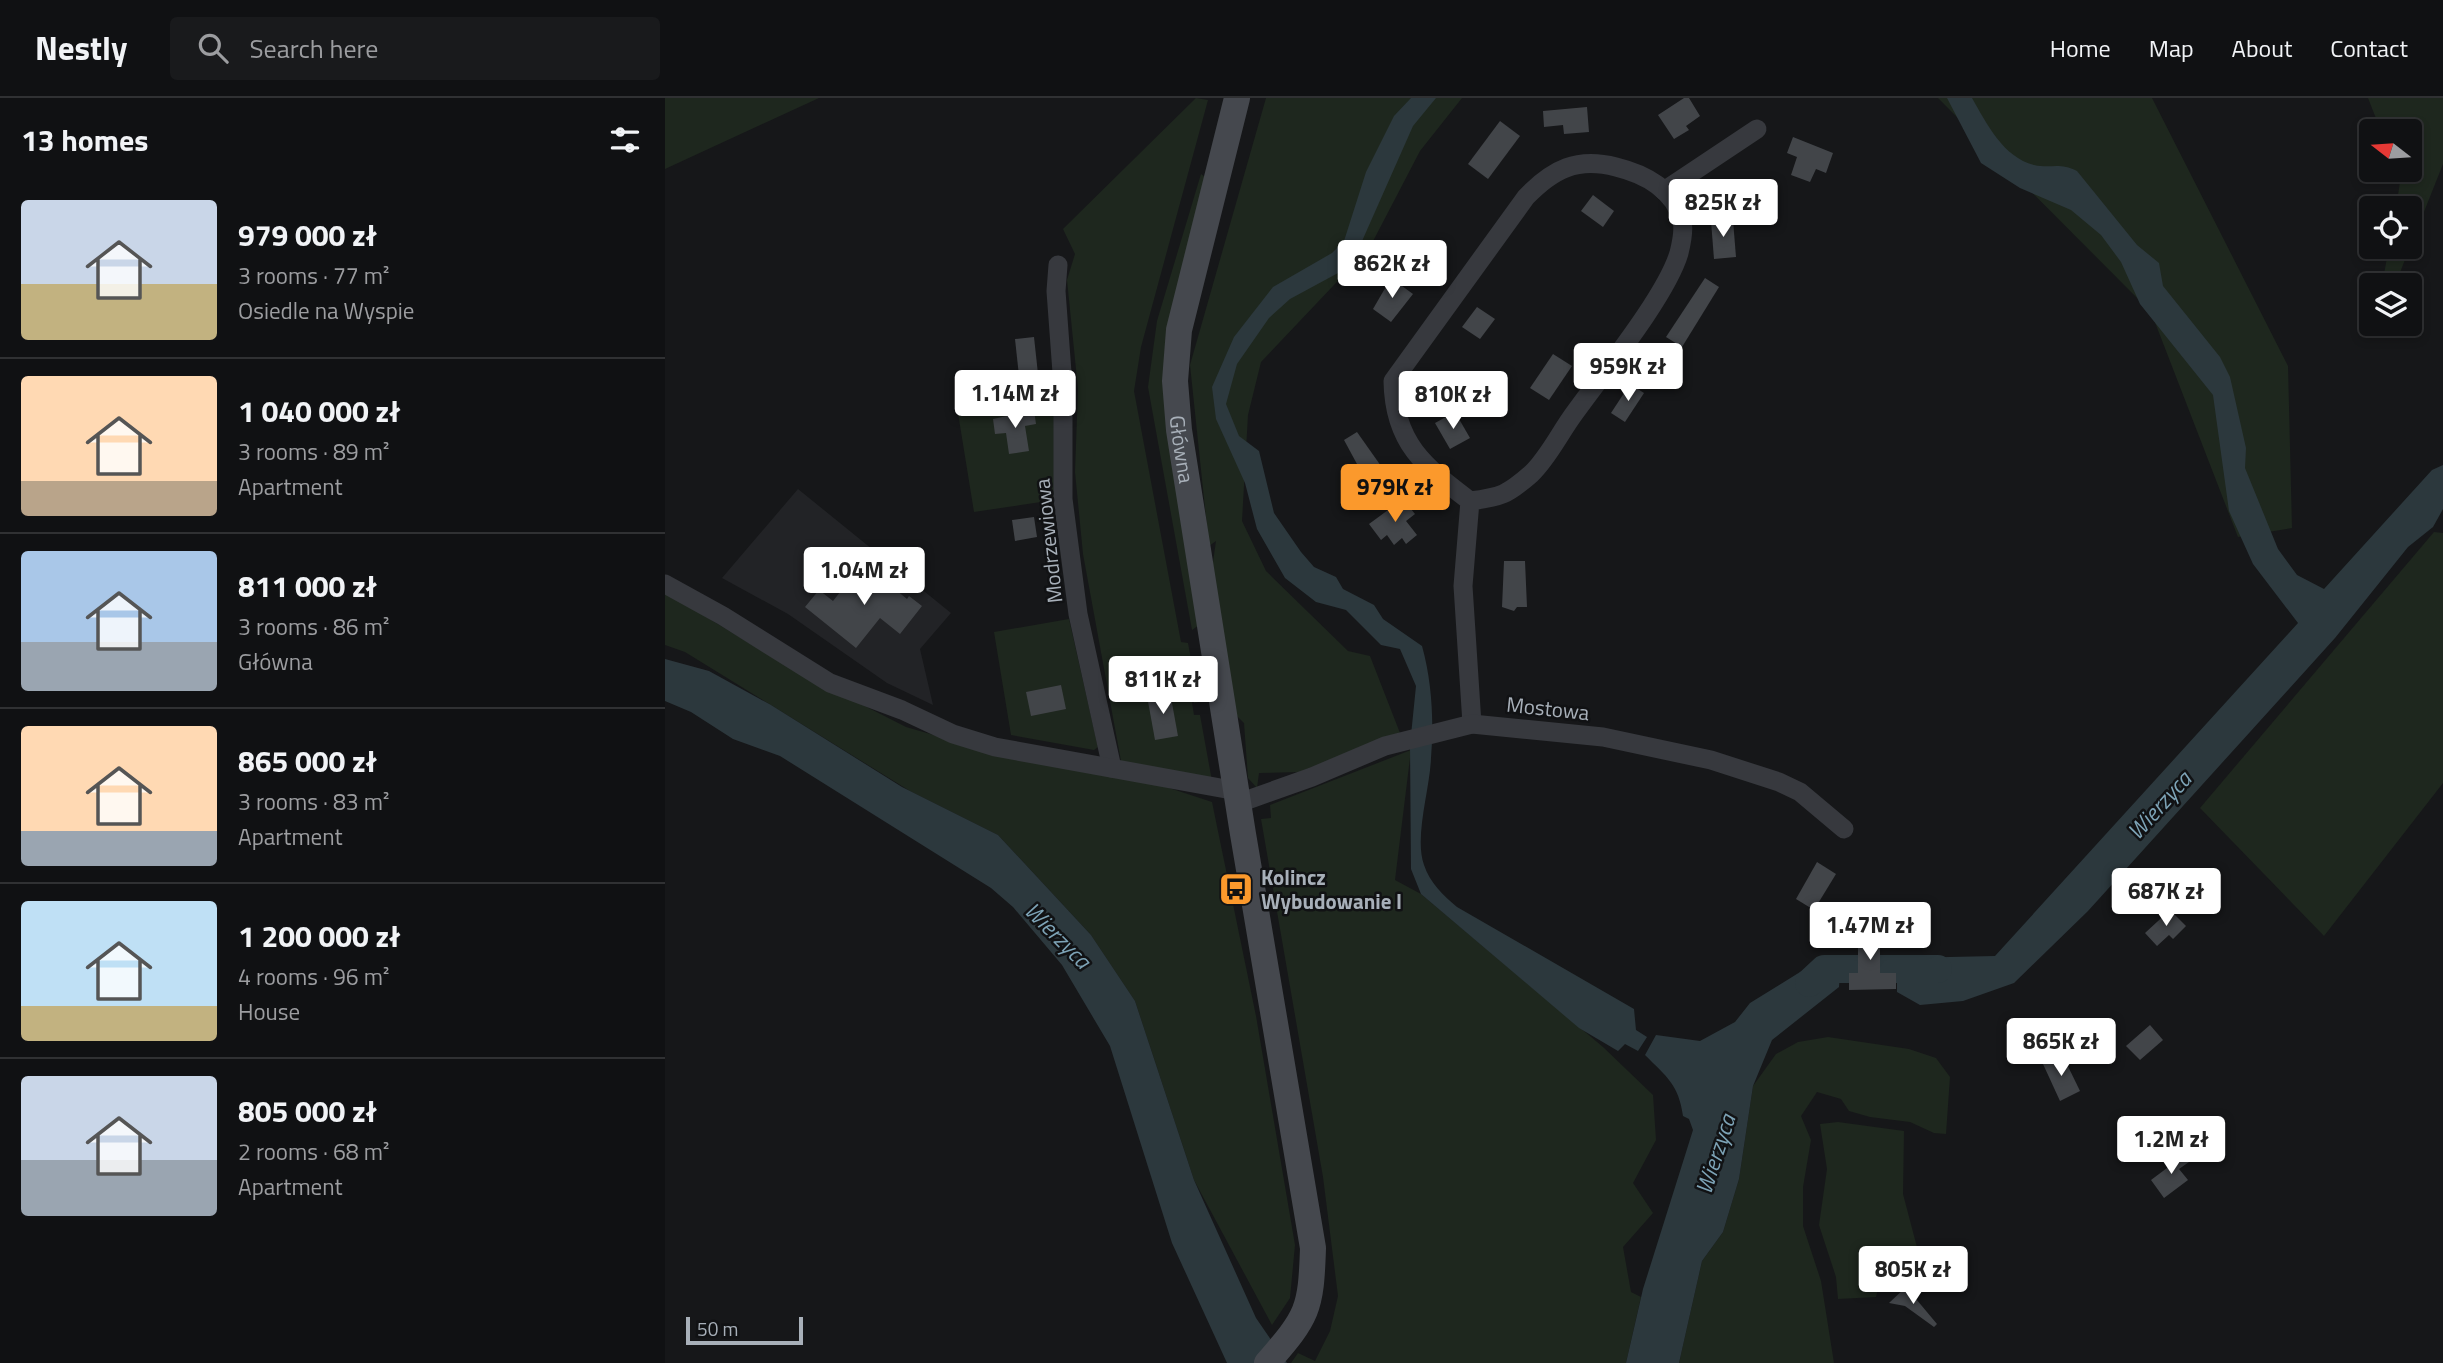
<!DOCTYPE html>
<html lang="en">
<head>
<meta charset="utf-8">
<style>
	:root { --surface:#101113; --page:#191a1c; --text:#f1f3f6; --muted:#9c9da0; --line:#303133; --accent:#fb992c }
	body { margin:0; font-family:"Titillium Web",sans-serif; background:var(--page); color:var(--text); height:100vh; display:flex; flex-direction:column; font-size:26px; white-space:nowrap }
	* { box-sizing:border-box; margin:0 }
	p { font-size:23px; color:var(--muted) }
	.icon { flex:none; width:38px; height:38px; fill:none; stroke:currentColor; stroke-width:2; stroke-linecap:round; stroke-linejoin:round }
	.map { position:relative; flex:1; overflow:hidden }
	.panel { display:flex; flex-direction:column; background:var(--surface); width:665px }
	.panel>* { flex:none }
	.needle { width:46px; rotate:287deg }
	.fabs { position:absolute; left:1694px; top:21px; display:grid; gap:14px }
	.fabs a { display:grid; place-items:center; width:63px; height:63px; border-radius:7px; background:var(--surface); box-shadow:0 4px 10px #0003,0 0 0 2px var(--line); font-size:35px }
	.scale { position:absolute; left:21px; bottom:18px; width:117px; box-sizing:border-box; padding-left:7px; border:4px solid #a8b0b9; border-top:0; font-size:19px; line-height:24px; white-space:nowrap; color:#a8b0b9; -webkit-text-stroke:5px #111214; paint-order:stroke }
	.price { position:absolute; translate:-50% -60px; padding:0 16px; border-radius:7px; background:#fff; color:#222; font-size:23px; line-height:46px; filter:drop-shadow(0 2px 4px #0008) }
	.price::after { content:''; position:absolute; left:50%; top:42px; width:21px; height:16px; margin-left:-10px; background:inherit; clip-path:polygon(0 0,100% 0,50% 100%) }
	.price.current { background:var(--accent); color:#111 }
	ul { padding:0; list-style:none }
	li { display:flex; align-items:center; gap:21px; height:175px; padding:0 21px }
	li+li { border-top:2px solid var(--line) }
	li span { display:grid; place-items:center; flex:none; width:196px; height:140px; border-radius:7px; color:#555 }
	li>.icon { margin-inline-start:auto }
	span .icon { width:84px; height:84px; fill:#fffc; stroke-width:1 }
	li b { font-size:30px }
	h2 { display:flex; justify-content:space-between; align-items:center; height:84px; padding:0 21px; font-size:30px }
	header { display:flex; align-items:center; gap:42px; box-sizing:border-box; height:98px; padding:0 35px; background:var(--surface); border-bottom:2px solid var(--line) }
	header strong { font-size:33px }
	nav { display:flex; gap:38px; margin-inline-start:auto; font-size:24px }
	.search { width:490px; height:63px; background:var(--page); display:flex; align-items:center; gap:18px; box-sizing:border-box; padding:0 24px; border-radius:7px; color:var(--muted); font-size:26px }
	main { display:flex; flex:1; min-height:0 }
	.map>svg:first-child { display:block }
	.built { fill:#222326 }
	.green { fill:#1e271e }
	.water { fill:#2c383d }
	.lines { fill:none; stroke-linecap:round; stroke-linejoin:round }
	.river { stroke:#2c383d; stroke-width:28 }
	.building { fill:#424549 }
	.street { stroke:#37393e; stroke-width:19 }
	.secondary { stroke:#45484e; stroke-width:26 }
	.labels { text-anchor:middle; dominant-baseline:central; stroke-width:5; stroke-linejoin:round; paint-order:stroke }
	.street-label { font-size:21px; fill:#a8b0b9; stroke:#111214 }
	.poi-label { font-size:21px; font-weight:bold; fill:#a8b0b9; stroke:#111214; text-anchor:start }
	.water-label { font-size:23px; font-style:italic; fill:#7da3b6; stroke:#111214 }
</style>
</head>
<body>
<header>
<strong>Nestly</strong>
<div class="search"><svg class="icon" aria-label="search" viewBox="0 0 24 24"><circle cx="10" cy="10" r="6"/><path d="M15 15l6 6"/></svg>Search here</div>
<nav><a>Home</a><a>Map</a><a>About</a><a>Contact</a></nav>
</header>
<main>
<section class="panel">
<h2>13 homes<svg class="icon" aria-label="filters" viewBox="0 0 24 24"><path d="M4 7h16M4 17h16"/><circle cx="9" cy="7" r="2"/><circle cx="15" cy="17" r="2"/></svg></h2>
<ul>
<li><span style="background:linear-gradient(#c9d6e8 60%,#c2b280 0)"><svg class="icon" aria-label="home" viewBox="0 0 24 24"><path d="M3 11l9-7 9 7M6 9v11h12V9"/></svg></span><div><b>979 000 zł</b><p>3 rooms · 77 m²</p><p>Osiedle na Wyspie</p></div></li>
<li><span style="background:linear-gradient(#ffd9b3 75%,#b9a48a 0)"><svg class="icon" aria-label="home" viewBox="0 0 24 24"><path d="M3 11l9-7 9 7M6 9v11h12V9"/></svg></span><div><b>1 040 000 zł</b><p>3 rooms · 89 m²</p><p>Apartment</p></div></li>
<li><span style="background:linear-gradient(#a9c7e8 65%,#9aa5b1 0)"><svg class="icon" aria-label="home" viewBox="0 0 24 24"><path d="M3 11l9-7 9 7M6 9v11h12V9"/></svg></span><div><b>811 000 zł</b><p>3 rooms · 86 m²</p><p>Główna</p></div></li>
<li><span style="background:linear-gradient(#ffd9b3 75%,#9aa5b1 0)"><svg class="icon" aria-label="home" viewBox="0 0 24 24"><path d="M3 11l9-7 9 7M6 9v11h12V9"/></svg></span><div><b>865 000 zł</b><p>3 rooms · 83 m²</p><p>Apartment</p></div></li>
<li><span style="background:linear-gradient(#bfe0f5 75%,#c2b280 0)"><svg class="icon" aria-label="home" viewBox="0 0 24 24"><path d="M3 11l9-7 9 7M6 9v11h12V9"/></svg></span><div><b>1 200 000 zł</b><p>4 rooms · 96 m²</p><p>House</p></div></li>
<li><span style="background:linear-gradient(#c9d6e8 60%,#9aa5b1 0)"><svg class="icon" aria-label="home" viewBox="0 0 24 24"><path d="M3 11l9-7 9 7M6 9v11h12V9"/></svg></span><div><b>805 000 zł</b><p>2 rooms · 68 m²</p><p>Apartment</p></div></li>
</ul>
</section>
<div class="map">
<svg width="1778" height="1265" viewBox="0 0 1778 1265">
	<rect width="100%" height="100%" fill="#161719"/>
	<!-- built -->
	<path class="built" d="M133 391 286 515 255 551 268 607 222 585 123 516 57 480Z"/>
	<!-- green -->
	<g class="green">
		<path d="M0 0H154L0 71Z"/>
		<path d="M531 0 543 2 476 249 469 293 516 544 523 545 534 604 529 605 523 580 529 617H535L547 683 456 663 418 456 410 374 413 291 402 182 410 156 398 131Z"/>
		<path d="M601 0H797L755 53 705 149 596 264 583 317 577 423 601 473 683 553 705 558 735 635 635 674 594 675 592 690 583 680 579 625 566 612 545 485 551 443 544 448 525 267Z"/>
		<path d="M1273 0H1487L1623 268 1627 430 1573 439 1486 214Z"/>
		<path d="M1703 0H1778V66L1730 187H1717L1724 149H1745V110H1731L1735 84 1730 72H1745V33H1716Z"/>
		<path d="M536 76 540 79 506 226 533 503 529 508 537 525 527 532 483 289 492 223Z"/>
		<path d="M389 293V402L309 414 292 309Z"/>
		<path d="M1769 434 1778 435V685L1659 838 1535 710Z"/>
		<path d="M0 494 127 571 241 629 300 646 437 668 547 704 591 918 630 1147 625 1200 607 1227 529 1082 470 903 426 837 333 737 245 693 20 554 0 547Z"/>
		<path d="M404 521 433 649 429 652 346 637 329 534Z"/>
		<path d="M746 652 730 782 756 796 938 949 988 997 991 1042 968 1085 988 1115 958 1149 966 1194 976 1199 961 1265H626L633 1255 650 1263 665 1233 673 1198 658 1079 596 721 606 720 605 707Z"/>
		<path d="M1163 939 1244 951 1271 960 1285 979 1281 1036 1269 1035 1245 1024 1205 1019 1184 1013 1176 1001 1152 994 1136 1018 1146 1042 1138 1089V1128L1156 1183 1169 1265H1014L1037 1163 1058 1134 1074 1081 1088 988 1111 956 1133 944Z"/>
		<path d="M1173 1024 1239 1033 1238 1096 1258 1172 1242 1176 1239 1188 1214 1186 1211 1199 1173 1201 1171 1179 1154 1127 1162 1071 1155 1026Z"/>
	</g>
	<!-- water -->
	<g class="water">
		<path d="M746 0H771L748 28 686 168 625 201 604 220 572 266 561 306 574 338 594 353 609 415 636 454 649 469 671 479 678 491 709 507 718 521 757 548C767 584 769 623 766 660 765 691 749 739 759 767 765 785 778 797 792 809L969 911 971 932 982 939 973 953 960 946 953 953 914 930 756 796 746 771 745 647 751 588 735 551 716 547 681 512 651 504 620 480 592 431 580 385 551 321 547 289 569 239 608 189 667 155 679 143 701 74 729 18Z"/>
		<path d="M1282 0H1307C1322 26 1338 59 1369 67 1386 71 1394 64 1412 73L1472 147 1494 165 1498 188 1555 259 1565 279 1581 350 1580 370 1613 451 1632 477 1659 491 1767 372 1778 367V411L1768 429 1743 449 1670 540 1423 813 1349 885 1298 903 1255 907 1232 894V875L1239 860 1330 858 1633 525 1588 466 1564 413 1548 297 1475 206 1456 164 1436 137 1406 112 1355 90 1316 65Z"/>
		<path d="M0 561 44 573 106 607 237 689 333 737 426 837 470 903 529 1082 591 1220 622 1265H562L507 1145 445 948 397 867 348 809 326 790 115 658 68 641 26 614 0 603Z"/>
		<path d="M1176 860 1174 889 1107 942 1088 988 1074 1081 1058 1134 1037 1163 1014 1265H961L978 1191 1028 1032 1024 1021 1018 1018C1014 987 1001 978 980 957L991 937 1035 943 1070 924 1085 905 1156 861Z"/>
	</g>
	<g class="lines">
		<!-- river -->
		<path class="river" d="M1144 885 1159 871H1273"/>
	</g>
	<!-- building -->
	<g class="building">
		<path d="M1019 0H1024L1035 18 1021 28 1024 32 1009 41 993 17Z"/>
		<path d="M922 9 924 34 899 36 898 27 879 29 878 13Z"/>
		<path d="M835 23 855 38 823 81 803 66Z"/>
		<path d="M1128 39 1168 55 1161 75 1151 71 1145 84 1126 77 1132 59 1122 55Z"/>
		<path d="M928 97 949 113 938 129 916 113Z"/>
		<path d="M1068 122 1071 159 1049 161 1046 123Z"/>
		<path d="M726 180 748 196 726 224 708 211Z"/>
		<path d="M1040 180 1054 189 1017 249 1001 239Z"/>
		<path d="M812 209 830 221 815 241 797 229Z"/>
		<path d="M369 239 373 276 354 278 350 241Z"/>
		<path d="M888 256 907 268 884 302 865 290Z"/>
		<path d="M965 286 979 295 960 324 946 315Z"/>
		<path d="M369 312 371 326 360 328 364 353 344 356 341 335 330 336 328 321Z"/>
		<path d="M790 314 805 340 785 351 770 325Z"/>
		<path d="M692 334 716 368 699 379 679 342Z"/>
		<path d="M738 401 750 416 741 423 752 437 741 446 737 440 729 447 722 437 716 442 704 426Z"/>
		<path d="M369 419 372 439 350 443 347 422Z"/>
		<path d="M839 463H860L862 509H852L849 513 837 509Z"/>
		<path d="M198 465 242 501 244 498 257 508 235 536 215 520 191 550 140 509 154 492 168 503Z"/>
		<path d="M396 587 401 611 366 618 361 594Z"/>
		<path d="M505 594 513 638 490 642 482 598Z"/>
		<path d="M1152 764 1171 776 1149 812 1131 801Z"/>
		<path d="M1505 812 1521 828 1508 841 1504 837 1492 848 1480 835Z"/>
		<path d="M1193 825H1215V875H1231V891L1184 892V875H1193Z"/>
		<path d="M1485 927 1498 942 1475 962 1461 948Z"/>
		<path d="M1397 956 1415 993 1395 1003 1378 966Z"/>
		<path d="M1515 1053 1524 1064 1514 1071 1523 1082 1499 1100 1486 1082 1506 1067 1503 1062Z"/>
		<path d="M1241 1189 1272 1226 1269 1229 1240 1208 1224 1205Z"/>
	</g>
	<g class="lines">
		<!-- street -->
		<g class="street">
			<path d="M999 93 1092 31"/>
			<path d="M393 167 391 193 398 288V401L413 516 447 670"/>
			<path d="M805 403C836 399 842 397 866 376 882 361 894 337 906 320 935 279 1001 199 1014 155 1016 147 1019 131 1017 123 1010 92 980 76 951 69 912 59 888 71 861 99L728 283C729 345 759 368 805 403L798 488 807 626"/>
			<path d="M0 486 58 518 165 585 237 612 288 636 330 649 572 693"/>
			<path d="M574 705 647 679 720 648 807 626 938 639 1046 662 1114 684 1135 694 1179 731"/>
		</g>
		<!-- secondary -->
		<path class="secondary" id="s1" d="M572 0 514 232 510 283 514 332 578 736 648 1150C646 1212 643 1218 602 1265"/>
	</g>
	<!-- icons -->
	<defs>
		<g id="bus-square" transform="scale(1.75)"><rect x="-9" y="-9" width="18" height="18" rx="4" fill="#fb992c" stroke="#111214"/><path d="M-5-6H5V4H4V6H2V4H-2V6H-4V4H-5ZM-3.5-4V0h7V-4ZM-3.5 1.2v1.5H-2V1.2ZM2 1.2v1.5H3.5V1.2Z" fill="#111"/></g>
	</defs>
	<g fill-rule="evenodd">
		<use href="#bus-square" x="571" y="791"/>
	</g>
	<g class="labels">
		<!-- street labels -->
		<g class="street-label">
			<text stroke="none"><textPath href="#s1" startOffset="359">Główna</textPath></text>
			<text transform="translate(383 443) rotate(-96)">Modrzewiowa</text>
			<text transform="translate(883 610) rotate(6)">Mostowa</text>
		</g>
		<!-- poi labels -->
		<g class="poi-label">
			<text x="596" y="779">Kolincz<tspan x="596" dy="24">Wybudowanie I</tspan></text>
		</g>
		<!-- water labels -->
		<g class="water-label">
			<text transform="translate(1494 707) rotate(-48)">Wierzyca</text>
			<text transform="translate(393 837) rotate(45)">Wierzyca</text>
			<text transform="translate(1050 1056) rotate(-72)">Wierzyca</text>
		</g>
	</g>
</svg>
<div class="fabs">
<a><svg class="needle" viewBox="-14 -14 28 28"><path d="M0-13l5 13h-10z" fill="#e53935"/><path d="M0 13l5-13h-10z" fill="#9c9da0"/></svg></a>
<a><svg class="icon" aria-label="locate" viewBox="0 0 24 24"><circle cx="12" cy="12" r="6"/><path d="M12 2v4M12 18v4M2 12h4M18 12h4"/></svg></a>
<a><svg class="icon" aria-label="layers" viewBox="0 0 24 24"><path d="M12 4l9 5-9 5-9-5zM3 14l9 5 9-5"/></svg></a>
</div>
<div class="scale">50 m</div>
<b class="price" style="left:1058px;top:141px">825K zł</b>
<b class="price" style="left:727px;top:202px">862K zł</b>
<b class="price" style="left:963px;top:305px">959K zł</b>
<b class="price" style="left:350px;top:332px">1.14M zł</b>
<b class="price" style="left:788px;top:333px">810K zł</b>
<b class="price current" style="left:730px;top:426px">979K zł</b>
<b class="price" style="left:199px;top:509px">1.04M zł</b>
<b class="price" style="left:498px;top:618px">811K zł</b>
<b class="price" style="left:1501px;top:830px">687K zł</b>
<b class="price" style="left:1205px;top:864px">1.47M zł</b>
<b class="price" style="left:1396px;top:980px">865K zł</b>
<b class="price" style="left:1506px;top:1078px">1.2M zł</b>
<b class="price" style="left:1248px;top:1208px">805K zł</b>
</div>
</main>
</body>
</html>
